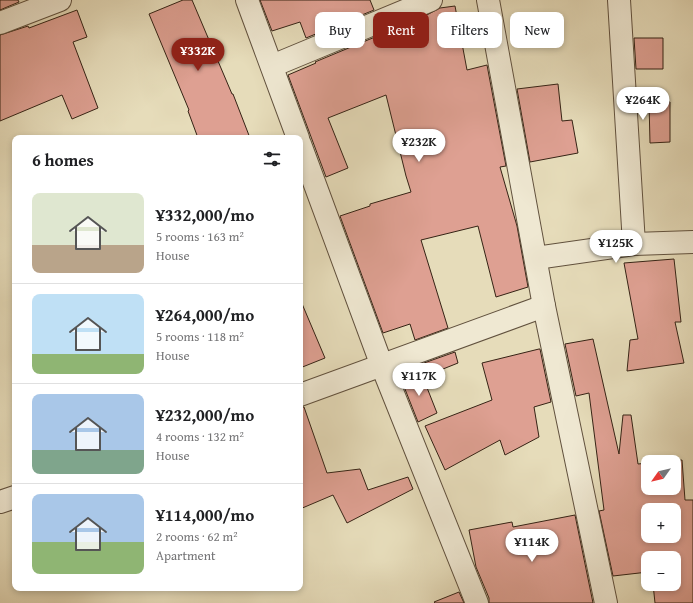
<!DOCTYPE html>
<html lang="en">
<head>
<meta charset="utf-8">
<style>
	:root { --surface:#fff; --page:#f2f2f2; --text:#202124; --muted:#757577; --line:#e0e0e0; --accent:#8f2418 }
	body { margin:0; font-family:"Gentium Book Plus",serif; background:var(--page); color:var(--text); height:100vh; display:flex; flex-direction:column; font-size:15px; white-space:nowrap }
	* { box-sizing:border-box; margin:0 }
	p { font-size:13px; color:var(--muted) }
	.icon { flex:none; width:22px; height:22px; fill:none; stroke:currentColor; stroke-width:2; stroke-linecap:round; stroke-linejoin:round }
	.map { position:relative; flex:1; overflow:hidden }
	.side { position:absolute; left:12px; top:135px; width:291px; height:456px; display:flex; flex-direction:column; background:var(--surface); border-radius:8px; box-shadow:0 2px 6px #0003 }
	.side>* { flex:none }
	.banner { position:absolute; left:315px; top:12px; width:318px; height:36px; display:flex; gap:8px }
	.needle { width:26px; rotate:236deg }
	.tools { position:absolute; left:641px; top:455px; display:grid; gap:8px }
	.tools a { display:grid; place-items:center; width:40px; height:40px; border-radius:8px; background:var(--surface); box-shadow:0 2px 6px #0003; font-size:20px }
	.price { position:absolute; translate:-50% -34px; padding:0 9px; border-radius:14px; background:#fff; color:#222; font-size:13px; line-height:26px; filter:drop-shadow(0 1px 2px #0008) }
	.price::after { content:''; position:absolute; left:50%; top:24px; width:12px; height:9px; margin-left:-6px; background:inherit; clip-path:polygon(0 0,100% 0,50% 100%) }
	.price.current { background:var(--accent); color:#fff }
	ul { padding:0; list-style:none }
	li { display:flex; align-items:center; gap:12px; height:100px; padding:0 20px }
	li+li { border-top:1px solid var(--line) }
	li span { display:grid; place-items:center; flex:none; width:112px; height:80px; border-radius:8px; color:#555 }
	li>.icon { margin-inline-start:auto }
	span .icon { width:48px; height:48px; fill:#fffc; stroke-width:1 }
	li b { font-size:17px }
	h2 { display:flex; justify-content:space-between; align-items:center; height:48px; padding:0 20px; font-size:17px }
	.tag { padding:0 14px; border-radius:8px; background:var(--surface); box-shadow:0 2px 6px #0003; font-size:14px; line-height:36px }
	.tag.current { background:var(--accent); color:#fff }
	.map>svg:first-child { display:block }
	.building { fill:#dea092; stroke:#352315; fill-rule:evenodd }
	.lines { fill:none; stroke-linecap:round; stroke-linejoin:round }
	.minor-casing { stroke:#61513e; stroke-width:24 }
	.minor { stroke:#efe8d2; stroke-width:22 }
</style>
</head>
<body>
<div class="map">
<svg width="693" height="603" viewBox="0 0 693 603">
	<rect width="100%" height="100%" fill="#e6dcba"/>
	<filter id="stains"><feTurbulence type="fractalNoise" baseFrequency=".005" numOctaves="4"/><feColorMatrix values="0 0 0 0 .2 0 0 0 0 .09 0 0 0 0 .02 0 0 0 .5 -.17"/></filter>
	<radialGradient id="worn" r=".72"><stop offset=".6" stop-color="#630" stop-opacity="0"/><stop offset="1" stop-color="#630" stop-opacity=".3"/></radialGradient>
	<!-- building -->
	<g class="building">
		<path d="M0 0H18L19 2 0 10Z"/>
		<path d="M183 0H192L232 94H233L250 138H198L188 111 189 110 149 14Z"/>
		<path d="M260 0H370L374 10 306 38 300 22 272 31Z"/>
		<path d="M455 6 467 70 487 65 506 166 500 167 517 226 528 287 496 297 478 226 421 240 448 328 415 340 410 324 383 333 340 216 370 206V204L411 192 406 176 386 95 328 118 348 168 326 177 288 75 316 63 315 62 423 17 440 8Z"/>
		<path d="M77 10 87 37 73 42 98 108 72 119 62 95 0 121V35L28 26 29 28Z"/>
		<path d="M634 38H663V69H636Z"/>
		<path d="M558 84 562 121 572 120 578 153 530 162 517 89Z"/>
		<path d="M649 102H670V142L650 143Z"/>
		<path d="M674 259 681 322H675L684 363 627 371 630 340 638 339 624 263Z"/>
		<path d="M300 299 325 358 300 368Z"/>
		<path d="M593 339 619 454 623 415H631L638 464 648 463V488H674V462H657L682 460 685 500H693V603H655L653 584H674V558H648V572L613 576 599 511 604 510 589 393 576 396 565 344ZM648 510H674V536H648Z"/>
		<path d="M539 349H540L551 402 534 407 539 437 505 455 500 440 445 470 425 426 492 400 482 363Z"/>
		<path d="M455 352 458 363 428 375 424 363Z"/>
		<path d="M422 375 437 413 418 422 401 379Z"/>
		<path d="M300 407H304L327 473 360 469 368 490 408 477 413 489 347 523 333 495 300 509Z"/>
		<path d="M575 515 593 603H489V598L476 567 469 530 512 522 513 527Z"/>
		<path d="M459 592 464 603H435L434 602Z"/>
	</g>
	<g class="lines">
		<!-- minor casing -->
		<g class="minor-casing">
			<g id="minor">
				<path d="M247 0 298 138"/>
				<path d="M488 0 544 306 606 603"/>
				<path d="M619 0 634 244"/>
				<path d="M0 23 60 0"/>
				<path d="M272 66 431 0"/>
				<path d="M300 144 382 366 477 603"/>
				<path d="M536 258 634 244 693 242"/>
				<path d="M300 395 544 306"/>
				<path d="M0 502 15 497"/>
			</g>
		</g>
		<!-- minor -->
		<use href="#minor" class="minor"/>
	</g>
	<rect width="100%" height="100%" filter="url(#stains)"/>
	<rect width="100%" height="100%" fill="url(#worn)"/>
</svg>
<div class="tools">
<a><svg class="needle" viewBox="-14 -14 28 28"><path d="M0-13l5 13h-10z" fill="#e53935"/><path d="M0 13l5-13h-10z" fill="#757577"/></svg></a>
<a>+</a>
<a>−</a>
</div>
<b class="price current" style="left:198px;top:72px">¥332K</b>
<b class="price" style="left:643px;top:121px">¥264K</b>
<b class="price" style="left:419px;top:163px">¥232K</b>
<b class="price" style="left:616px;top:264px">¥125K</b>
<b class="price" style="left:419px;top:397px">¥117K</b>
<b class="price" style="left:532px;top:563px">¥114K</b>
<div class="banner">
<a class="tag">Buy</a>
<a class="tag current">Rent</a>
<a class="tag">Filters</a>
<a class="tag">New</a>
</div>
<section class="side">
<h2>6 homes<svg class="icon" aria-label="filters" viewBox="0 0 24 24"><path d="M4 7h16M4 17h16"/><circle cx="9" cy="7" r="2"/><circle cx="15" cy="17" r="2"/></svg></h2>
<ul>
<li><span style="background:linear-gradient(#dfe7d0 65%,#b9a48a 0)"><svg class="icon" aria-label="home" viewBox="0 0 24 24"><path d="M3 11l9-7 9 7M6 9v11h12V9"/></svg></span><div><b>¥332,000/mo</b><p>5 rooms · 163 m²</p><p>House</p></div></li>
<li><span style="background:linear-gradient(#bfe0f5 75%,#8fb573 0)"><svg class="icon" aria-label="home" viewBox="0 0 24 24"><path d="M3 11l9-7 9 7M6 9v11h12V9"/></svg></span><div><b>¥264,000/mo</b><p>5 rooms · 118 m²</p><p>House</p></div></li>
<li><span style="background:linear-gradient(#a9c7e8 70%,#7fa58c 0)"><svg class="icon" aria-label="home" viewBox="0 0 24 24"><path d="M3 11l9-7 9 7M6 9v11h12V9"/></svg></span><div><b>¥232,000/mo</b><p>4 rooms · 132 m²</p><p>House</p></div></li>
<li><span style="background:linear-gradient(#a9c7e8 60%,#8fb573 0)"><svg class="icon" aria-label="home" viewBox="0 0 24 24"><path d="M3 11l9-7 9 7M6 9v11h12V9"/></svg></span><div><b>¥114,000/mo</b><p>2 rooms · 62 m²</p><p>Apartment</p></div></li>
</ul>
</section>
</div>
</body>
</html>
